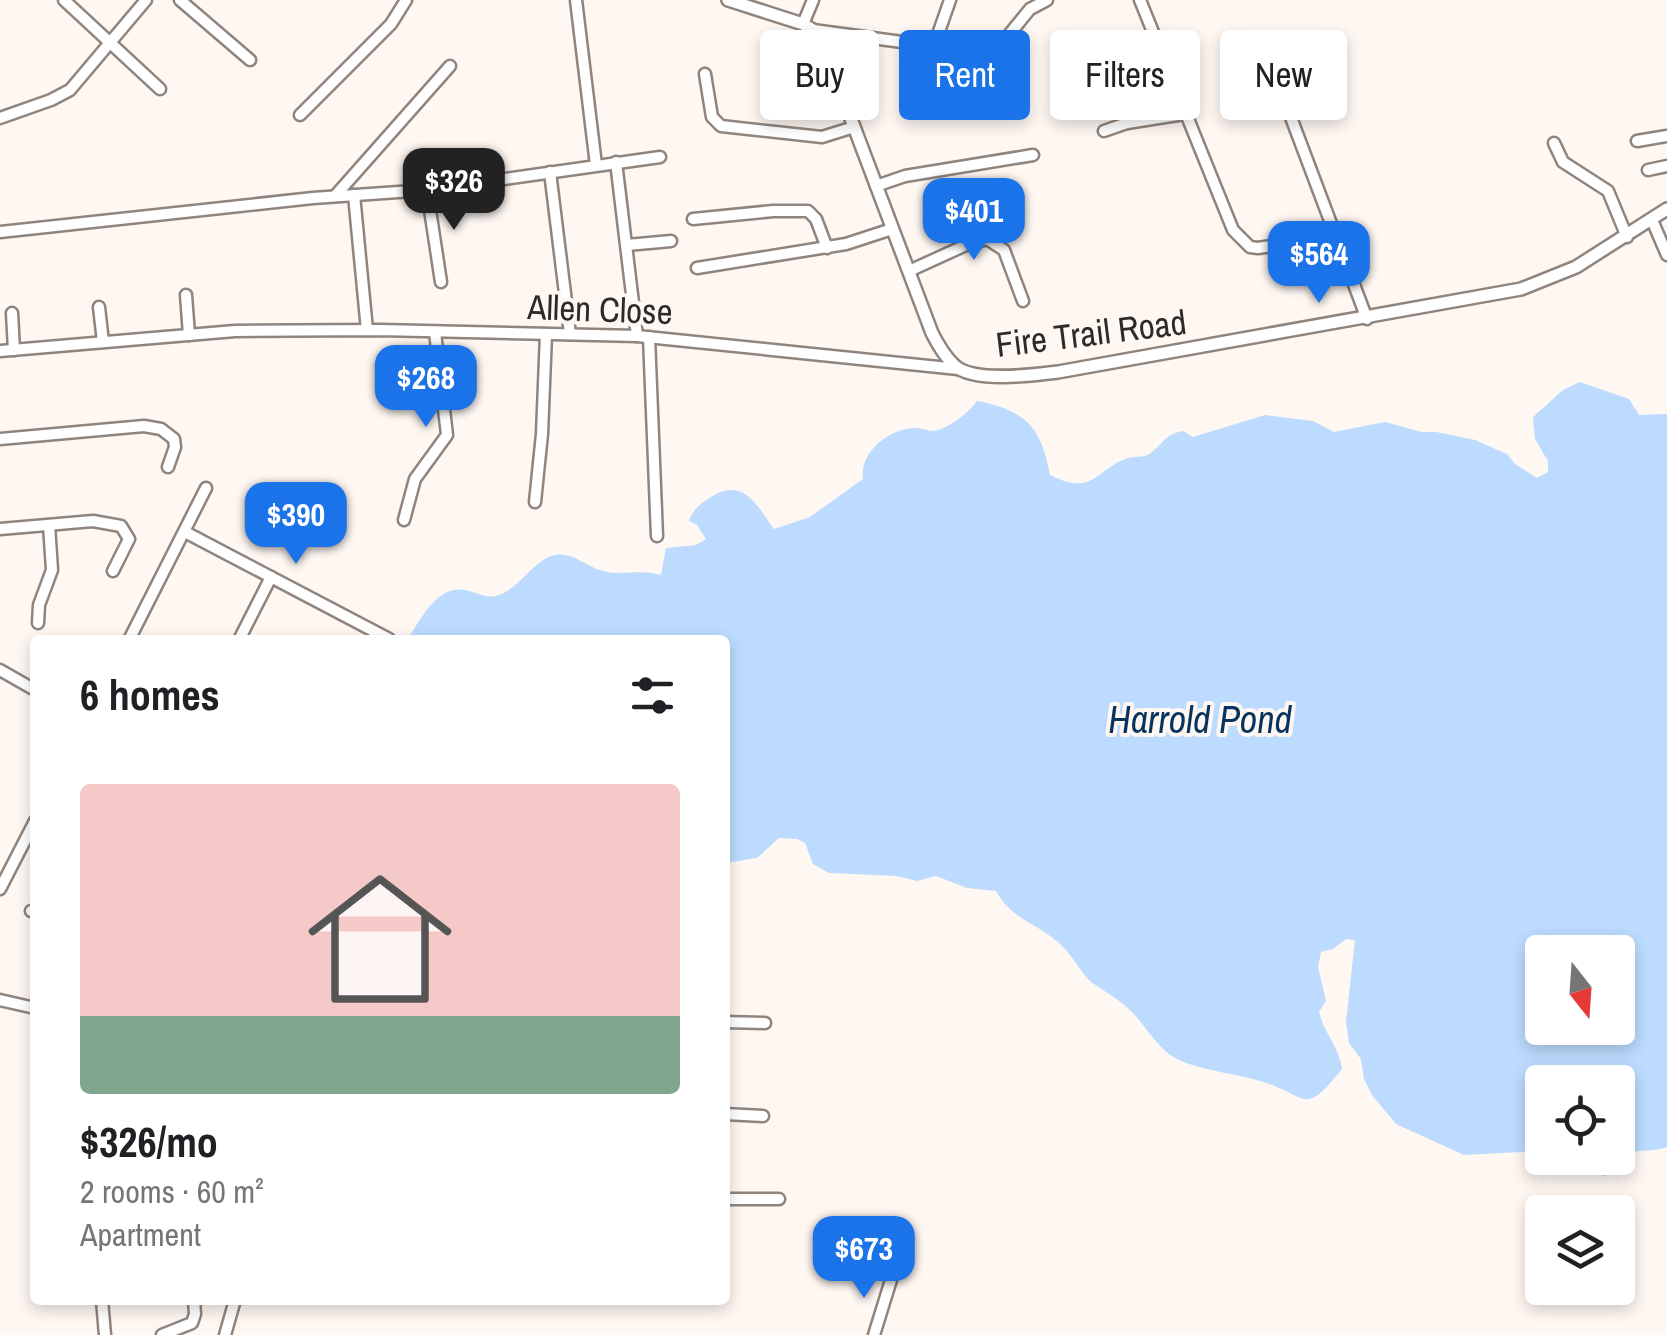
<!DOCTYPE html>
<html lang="en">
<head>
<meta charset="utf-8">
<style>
	:root { --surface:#fff; --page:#f2f2f2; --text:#202124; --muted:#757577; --line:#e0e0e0; --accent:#1a73e8 }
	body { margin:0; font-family:"Archivo Narrow",sans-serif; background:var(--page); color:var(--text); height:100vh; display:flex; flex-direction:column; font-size:38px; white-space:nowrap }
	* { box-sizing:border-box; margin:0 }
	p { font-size:32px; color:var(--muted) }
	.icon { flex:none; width:55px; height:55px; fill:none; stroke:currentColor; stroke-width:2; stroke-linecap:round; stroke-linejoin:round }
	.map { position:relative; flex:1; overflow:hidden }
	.drawer { position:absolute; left:30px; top:635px; width:700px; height:670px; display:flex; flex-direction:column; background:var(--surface); border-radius:10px; box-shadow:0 5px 15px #0003 }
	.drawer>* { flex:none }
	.guide { position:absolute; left:760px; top:30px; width:755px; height:90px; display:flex; gap:20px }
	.needle { width:65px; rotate:163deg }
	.buttons { position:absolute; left:1525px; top:935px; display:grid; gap:20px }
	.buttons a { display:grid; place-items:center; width:110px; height:110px; border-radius:10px; background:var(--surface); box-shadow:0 5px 15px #0003; font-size:50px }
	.price { position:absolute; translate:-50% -85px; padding:0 22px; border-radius:20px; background:var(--accent); color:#fff; font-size:32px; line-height:65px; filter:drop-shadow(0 2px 5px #0008) }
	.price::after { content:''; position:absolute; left:50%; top:60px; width:30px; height:22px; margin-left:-15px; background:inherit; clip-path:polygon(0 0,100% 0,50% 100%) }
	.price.active { background:#222; color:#fff }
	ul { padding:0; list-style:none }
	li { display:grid; align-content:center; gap:20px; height:530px; padding:0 50px }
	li+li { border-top:2px solid var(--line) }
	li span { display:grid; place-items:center; height:310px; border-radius:10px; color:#555 }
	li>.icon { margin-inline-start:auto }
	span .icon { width:180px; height:180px; fill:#fffc; stroke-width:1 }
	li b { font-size:42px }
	h2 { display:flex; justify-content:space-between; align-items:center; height:120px; padding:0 50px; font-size:42px }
	.chip { padding:0 35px; border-radius:10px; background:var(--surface); box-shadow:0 5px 15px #0003; font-size:35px; line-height:90px }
	.chip.active { background:var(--accent); color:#fff }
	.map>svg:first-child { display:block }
	.water { fill:#bcdbfe; fill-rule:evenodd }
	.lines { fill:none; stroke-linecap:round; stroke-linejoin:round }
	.minor-casing { stroke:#90857e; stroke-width:15 }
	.tertiary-casing { stroke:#90857e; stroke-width:16 }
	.minor { stroke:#fff; stroke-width:10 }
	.tertiary { stroke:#fff; stroke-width:11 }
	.labels { text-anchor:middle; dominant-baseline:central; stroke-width:8; stroke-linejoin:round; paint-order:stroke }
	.street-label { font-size:35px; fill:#2e2a27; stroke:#fef7f2 }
	.water-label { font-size:38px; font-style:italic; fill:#07345f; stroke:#fef7f2 }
</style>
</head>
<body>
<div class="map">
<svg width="1667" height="1335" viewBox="0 0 1667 1335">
	<rect width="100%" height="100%" fill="#fef7f2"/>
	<!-- water -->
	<path class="water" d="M1580 382 1629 399 1639 415 1667 414V1147C1652 1153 1641 1148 1627 1154L1625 1172 1602 1176 1587 1158H1618V1082H1542V1151L1464 1155 1396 1124 1372 1095 1364 1079 1361 1059 1349 1043 1346 1022 1355 940 1346 939 1333 949 1321 952 1318 967 1326 1001 1319 1012C1324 1033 1339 1047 1342 1069 1302 1119 1309 1095 1260 1081 1234 1073 1203 1071 1179 1060 1159 1051 1145 1025 1131 1011 1120 1000 1107 993 1094 984 1083 977 1072 954 1060 944 1036 922 1013 921 996 891L967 888 936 876 917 881 897 876 829 873 813 864 805 843 797 839 779 838 757 858 725 863V640H407C422 619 437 582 469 591 481 594 487 599 499 595 516 589 527 571 542 561 568 543 583 568 607 572 627 575 640 569 661 575L666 548 696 545 706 539 697 525 689 521C693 509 700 504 711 497 743 477 756 504 774 529L810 517 863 479C859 453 888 429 914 428 923 427 929 433 938 430 952 426 969 412 977 401 1027 411 1041 427 1050 475 1094 497 1094 470 1128 458 1136 456 1145 458 1151 453 1163 444 1165 434 1183 431L1193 437 1265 415 1313 421 1334 432 1385 422 1421 432H1436L1475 440 1507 454 1515 464 1537 478 1548 472V461L1535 439 1533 417 1563 390ZM1542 952H1618V1028H1542Z"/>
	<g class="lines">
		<!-- minor casing -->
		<g class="minor-casing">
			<g id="minor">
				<path d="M64 0 160 89"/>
				<path d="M180 0 250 60"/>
				<path d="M576 0 596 165"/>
				<path d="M1140 0 1233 230 1250 247 1258 248 1335 236"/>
				<path d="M803 24 813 0"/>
				<path d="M813 30 976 52 999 47 1030 9 1047 0"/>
				<path d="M934 46 950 0"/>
				<path d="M1103 57 1127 123 1184 114"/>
				<path d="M1269 59 1367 319"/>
				<path d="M705 74 712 117 721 126 822 137 854 127"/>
				<path d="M300 115 391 24 406 0"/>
				<path d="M0 118 51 100 70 90 146 0"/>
				<path d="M1104 131 1127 123"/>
				<path d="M1637 141 1667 136"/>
				<path d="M1554 143 1563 162 1608 191 1627 237"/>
				<path d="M616 162 637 336"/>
				<path d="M1648 170 1667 166"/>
				<path d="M550 172 570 334"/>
				<path d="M876 186 905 176 1033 155"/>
				<path d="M427 190 441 282"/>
				<path d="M354 195 367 330"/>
				<path d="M335 196 450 66"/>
				<path d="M693 219 773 211H808L816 219 827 248"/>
				<path d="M1652 220 1667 255"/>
				<path d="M0 232 313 198 427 190 660 157"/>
				<path d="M627 245 671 241"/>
				<path d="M697 268 846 244 892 229"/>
				<path d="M909 271 966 245 987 239 1004 250 1023 301"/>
				<path d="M186 295 189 335"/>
				<path d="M99 307 103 342"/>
				<path d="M12 313 14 350"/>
				<path d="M649 337 657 536"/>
				<path d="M0 351 235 331 380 330 637 336 958 369"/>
				<path d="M0 439 144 426 161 429 174 439 175 447 168 467"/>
				<path d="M535 502 542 434 546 334"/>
				<path d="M404 520 415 479 447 435 435 332"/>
				<path d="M0 529 93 521 121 526 129 539 113 571"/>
				<path d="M185 532 389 639"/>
				<path d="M38 623 39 605 52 570 49 525"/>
				<path d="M129 640 206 488"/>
				<path d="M239 640 271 577"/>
				<path d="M0 670 35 690"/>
				<path d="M0 889 35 821"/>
				<path d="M31 911H35"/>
				<path d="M0 1000 35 1008"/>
				<path d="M725 1022 765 1023"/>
				<path d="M725 1114 763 1116"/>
				<path d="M725 1199H779"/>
				<path d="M102 1300 105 1335"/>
				<path d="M162 1335 192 1323 195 1314 194 1300"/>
				<path d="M225 1335 235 1300"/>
				<path d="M874 1335 891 1280"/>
			</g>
		</g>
		<!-- tertiary casing -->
		<g class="tertiary-casing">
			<path id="tertiary" d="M728 0 803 24 813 30 822 42 932 333C938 345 945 357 955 366 975 383 1034 375 1058 372L1521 289 1576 267 1667 209"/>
		</g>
		<!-- minor -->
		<use href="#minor" class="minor"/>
		<!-- tertiary -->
		<use href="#tertiary" class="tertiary"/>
	</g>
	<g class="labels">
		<!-- street labels -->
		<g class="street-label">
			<text transform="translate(600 309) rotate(2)">Allen Close</text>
			<text transform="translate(1091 333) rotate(-7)">Fire Trail Road</text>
		</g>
		<!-- water labels -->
		<g class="water-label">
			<text x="1200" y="719">Harrold Pond</text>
		</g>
	</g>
</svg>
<div class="buttons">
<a><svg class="needle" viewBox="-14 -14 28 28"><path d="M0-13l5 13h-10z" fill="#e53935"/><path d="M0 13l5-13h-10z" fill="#757577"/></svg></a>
<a><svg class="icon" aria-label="locate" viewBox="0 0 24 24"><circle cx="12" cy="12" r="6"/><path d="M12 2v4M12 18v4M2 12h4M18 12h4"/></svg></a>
<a><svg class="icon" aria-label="layers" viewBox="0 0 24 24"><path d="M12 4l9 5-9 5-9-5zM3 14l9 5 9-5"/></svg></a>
</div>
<b class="price active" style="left:454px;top:233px">$326</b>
<b class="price" style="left:974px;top:263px">$401</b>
<b class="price" style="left:1319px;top:306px">$564</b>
<b class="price" style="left:426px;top:430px">$268</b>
<b class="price" style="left:296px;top:567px">$390</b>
<b class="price" style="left:864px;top:1301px">$673</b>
<div class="guide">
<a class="chip">Buy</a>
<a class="chip active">Rent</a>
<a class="chip">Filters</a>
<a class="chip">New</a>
</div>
<section class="drawer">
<h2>6 homes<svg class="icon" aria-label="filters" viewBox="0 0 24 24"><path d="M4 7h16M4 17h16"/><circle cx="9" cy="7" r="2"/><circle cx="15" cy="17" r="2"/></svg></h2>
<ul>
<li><span style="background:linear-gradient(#f6c9c9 75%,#7fa58c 0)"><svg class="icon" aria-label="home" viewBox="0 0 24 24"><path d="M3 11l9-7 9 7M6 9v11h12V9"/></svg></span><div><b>$326/mo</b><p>2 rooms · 60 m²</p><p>Apartment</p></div></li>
</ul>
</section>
</div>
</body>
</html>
